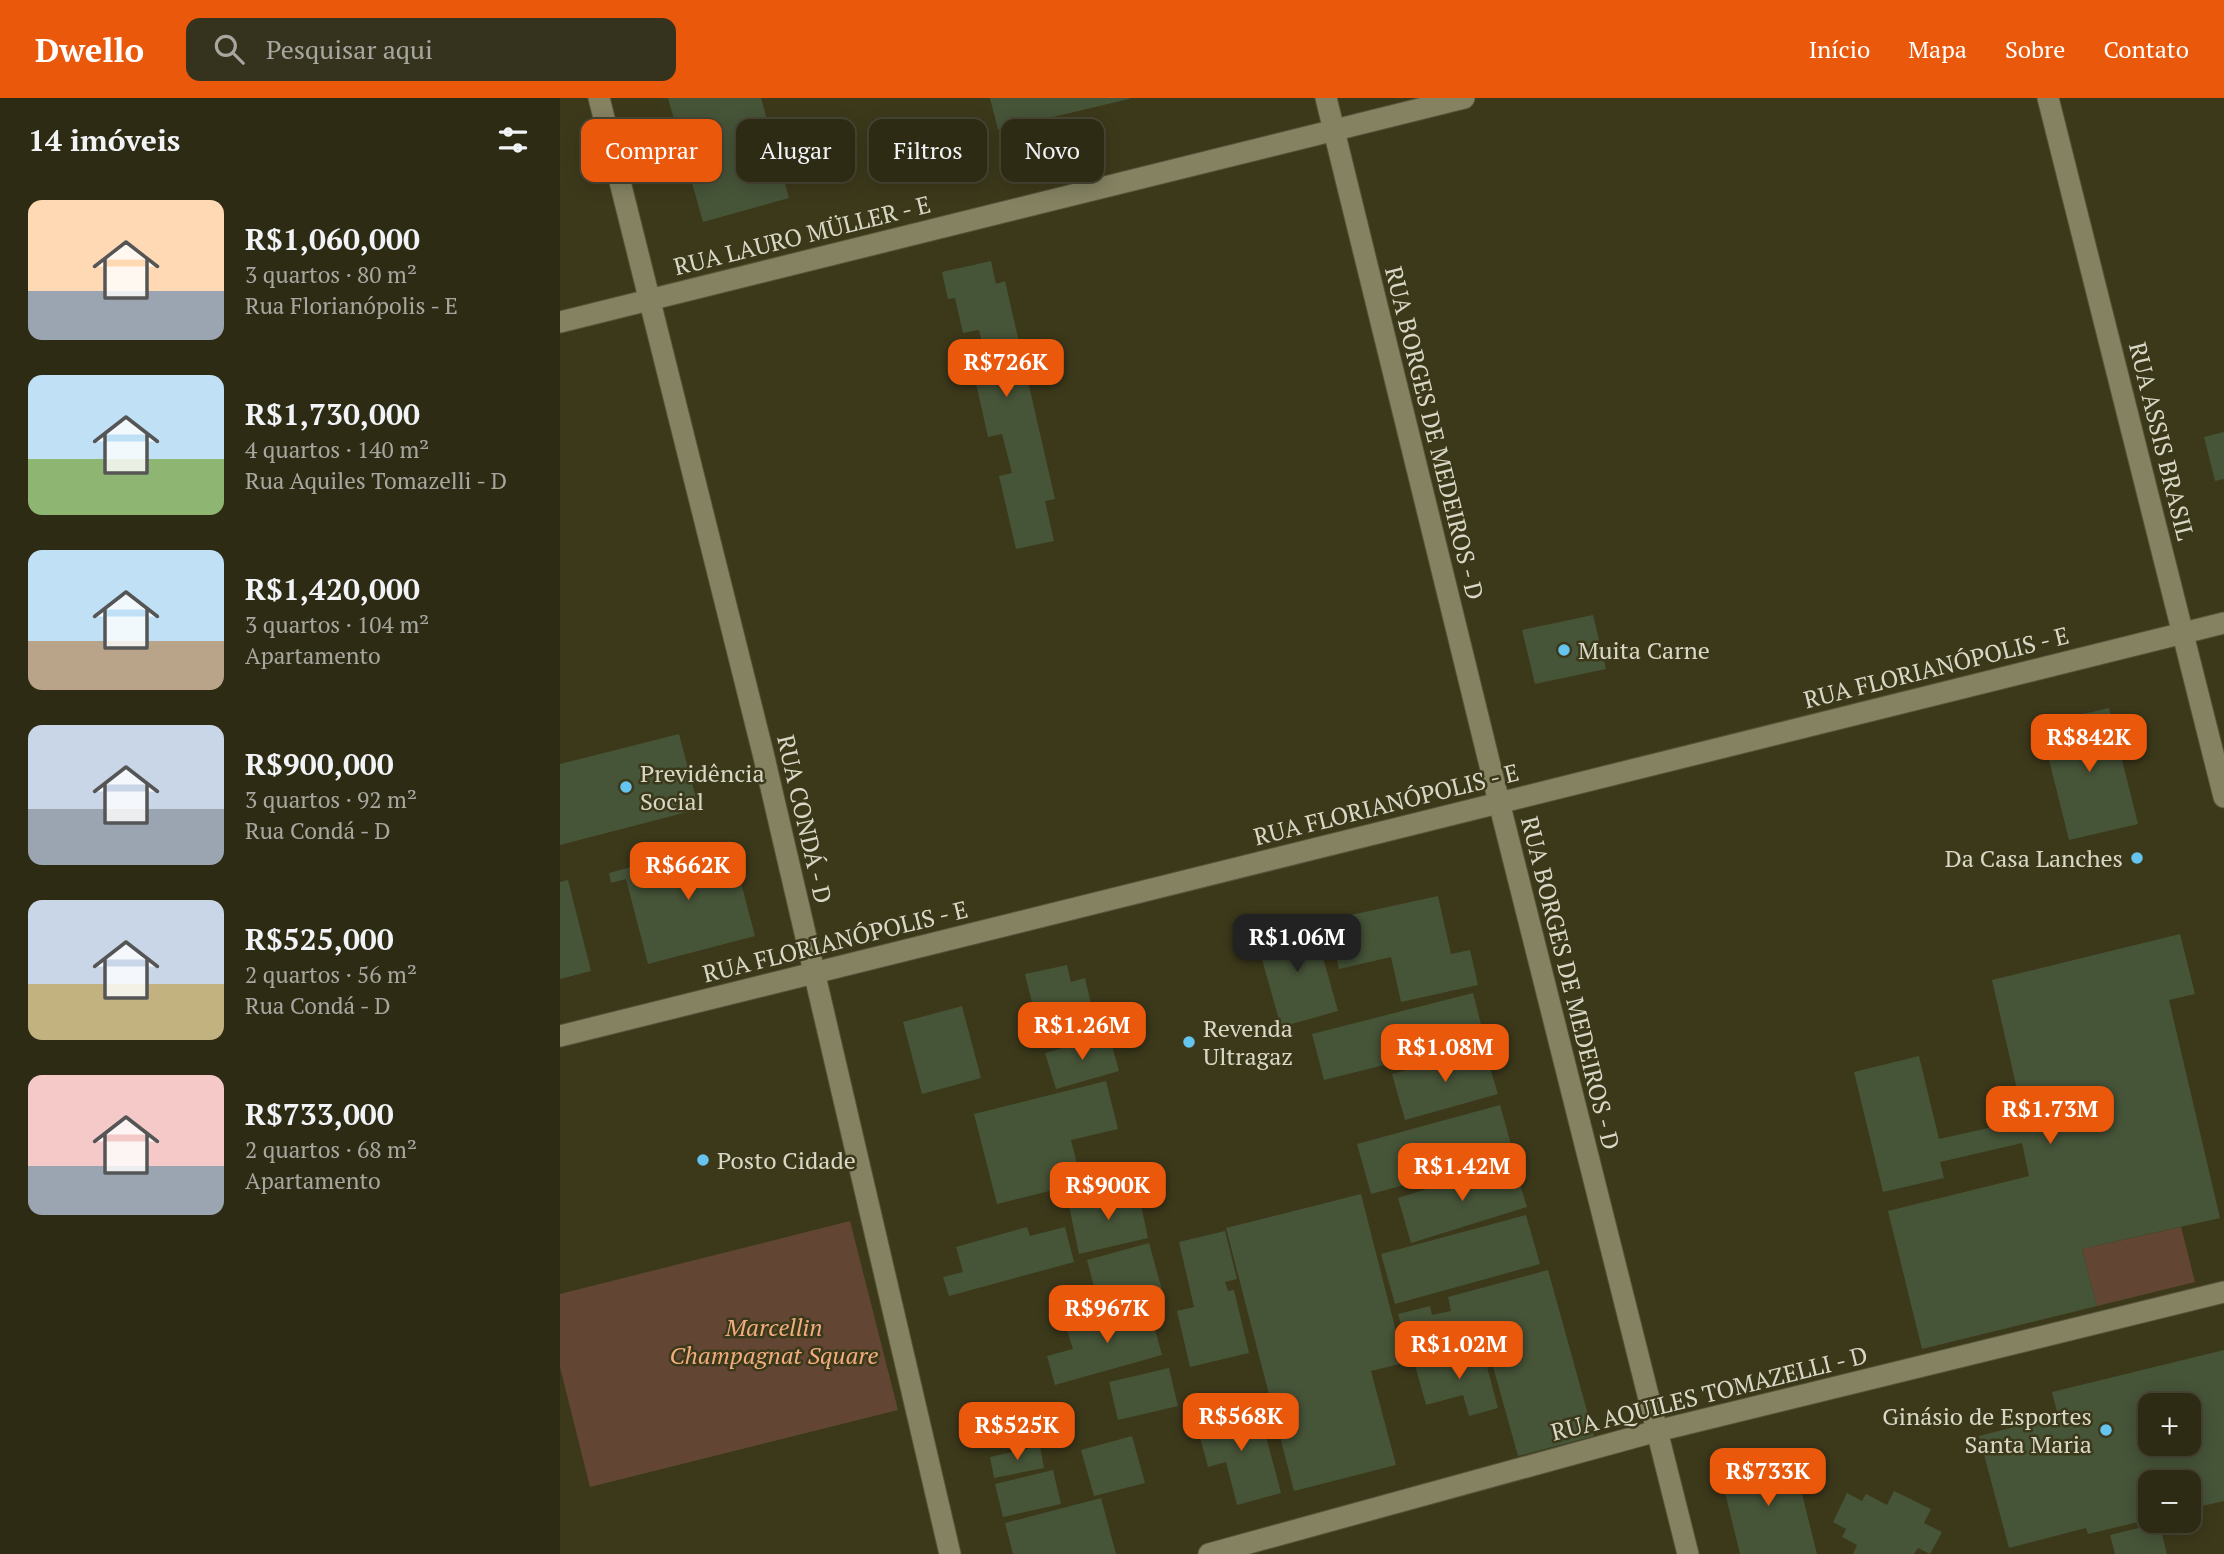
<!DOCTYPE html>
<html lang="pt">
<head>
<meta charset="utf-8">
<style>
	:root { --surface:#2d2b14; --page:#35331d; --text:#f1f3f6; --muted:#a7a7a0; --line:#484734; --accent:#ea580c }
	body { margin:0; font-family:"PT Serif",serif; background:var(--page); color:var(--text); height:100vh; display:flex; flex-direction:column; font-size:26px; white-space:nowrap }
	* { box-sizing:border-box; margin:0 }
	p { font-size:23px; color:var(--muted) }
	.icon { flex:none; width:38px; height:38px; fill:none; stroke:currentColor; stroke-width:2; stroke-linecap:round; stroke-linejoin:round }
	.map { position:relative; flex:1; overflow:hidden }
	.side { display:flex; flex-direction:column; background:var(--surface); width:560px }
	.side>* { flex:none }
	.top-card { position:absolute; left:21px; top:21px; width:665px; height:63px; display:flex; gap:14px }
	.controls { position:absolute; left:1578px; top:1295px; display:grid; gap:14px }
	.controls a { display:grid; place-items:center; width:63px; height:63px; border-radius:14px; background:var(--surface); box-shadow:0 4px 18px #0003,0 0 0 2px var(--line); font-size:35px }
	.price { position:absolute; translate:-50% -60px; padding:0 16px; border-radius:14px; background:var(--accent); color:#fff; font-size:23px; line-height:46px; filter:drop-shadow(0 2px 4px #0008) }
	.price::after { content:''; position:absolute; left:50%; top:42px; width:21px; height:16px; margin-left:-10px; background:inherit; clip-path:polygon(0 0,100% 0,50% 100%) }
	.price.selected { background:#222; color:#fff }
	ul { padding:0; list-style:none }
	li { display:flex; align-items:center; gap:21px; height:175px; padding:0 28px }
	li span { display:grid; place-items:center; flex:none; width:196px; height:140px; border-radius:14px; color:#555 }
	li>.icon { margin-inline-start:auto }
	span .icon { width:84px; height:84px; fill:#fffc; stroke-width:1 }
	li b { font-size:30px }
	h2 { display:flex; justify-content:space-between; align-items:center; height:84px; padding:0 28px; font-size:30px }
	.tag { padding:0 24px; border-radius:14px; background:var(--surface); box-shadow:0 4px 18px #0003,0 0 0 2px var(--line); font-size:24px; line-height:63px }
	.tag.selected { background:var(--accent); color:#fff }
	header { display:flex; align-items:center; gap:42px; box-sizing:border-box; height:98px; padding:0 35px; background:var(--accent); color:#fff }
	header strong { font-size:33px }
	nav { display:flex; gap:38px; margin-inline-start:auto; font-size:24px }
	.search { width:490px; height:63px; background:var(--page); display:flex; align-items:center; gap:18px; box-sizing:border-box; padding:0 24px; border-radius:14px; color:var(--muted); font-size:26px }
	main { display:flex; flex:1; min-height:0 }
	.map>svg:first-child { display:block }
	.green { fill:#624633 }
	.building { fill:#465438; fill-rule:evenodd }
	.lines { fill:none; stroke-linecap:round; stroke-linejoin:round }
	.minor-casing { stroke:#565439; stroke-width:23 }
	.tertiary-casing { stroke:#565439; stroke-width:23 }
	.minor { stroke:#848261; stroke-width:21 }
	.tertiary { stroke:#848261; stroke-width:21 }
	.poi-dot { fill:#65c5ee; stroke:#3c391b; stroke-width:2.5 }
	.labels { text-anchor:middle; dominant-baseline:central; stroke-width:5; stroke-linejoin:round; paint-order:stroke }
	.street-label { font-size:24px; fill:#d9d8c7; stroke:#3c391b }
	.poi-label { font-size:24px; fill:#d9d8c7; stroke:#3c391b; text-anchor:start }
	.park-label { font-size:24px; font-style:italic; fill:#f2ac7e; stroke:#3c391b }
</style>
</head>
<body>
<header>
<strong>Dwello</strong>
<div class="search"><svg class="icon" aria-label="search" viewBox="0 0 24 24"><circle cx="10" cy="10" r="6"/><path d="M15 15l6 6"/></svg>Pesquisar aqui</div>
<nav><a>Início</a><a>Mapa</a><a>Sobre</a><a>Contato</a></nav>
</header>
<main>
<section class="side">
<h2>14 imóveis<svg class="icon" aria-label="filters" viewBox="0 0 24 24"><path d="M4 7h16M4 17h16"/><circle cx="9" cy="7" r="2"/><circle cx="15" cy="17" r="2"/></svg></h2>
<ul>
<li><span style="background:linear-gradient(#ffd9b3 65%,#9aa5b1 0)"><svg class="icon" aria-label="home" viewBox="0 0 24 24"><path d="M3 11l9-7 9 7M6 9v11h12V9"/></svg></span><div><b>R$1,060,000</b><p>3 quartos · 80 m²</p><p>Rua Florianópolis - E</p></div></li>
<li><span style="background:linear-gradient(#bfe0f5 60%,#8fb573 0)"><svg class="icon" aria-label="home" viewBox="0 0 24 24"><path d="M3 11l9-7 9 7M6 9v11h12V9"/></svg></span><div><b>R$1,730,000</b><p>4 quartos · 140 m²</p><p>Rua Aquiles Tomazelli - D</p></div></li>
<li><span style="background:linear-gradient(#bfe0f5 65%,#b9a48a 0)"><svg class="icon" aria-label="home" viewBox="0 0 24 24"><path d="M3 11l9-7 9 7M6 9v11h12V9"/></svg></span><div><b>R$1,420,000</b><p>3 quartos · 104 m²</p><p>Apartamento</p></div></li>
<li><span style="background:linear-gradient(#c9d6e8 60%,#9aa5b1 0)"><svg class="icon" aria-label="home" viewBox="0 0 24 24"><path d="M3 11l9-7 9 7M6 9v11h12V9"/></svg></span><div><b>R$900,000</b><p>3 quartos · 92 m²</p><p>Rua Condá - D</p></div></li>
<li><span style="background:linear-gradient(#c9d6e8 60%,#c2b280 0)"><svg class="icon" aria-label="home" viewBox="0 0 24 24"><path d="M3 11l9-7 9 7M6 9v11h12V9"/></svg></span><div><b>R$525,000</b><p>2 quartos · 56 m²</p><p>Rua Condá - D</p></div></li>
<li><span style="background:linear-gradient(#f6c9c9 65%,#9aa5b1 0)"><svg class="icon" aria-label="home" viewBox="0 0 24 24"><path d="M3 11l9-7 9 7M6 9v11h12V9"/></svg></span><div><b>R$733,000</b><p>2 quartos · 68 m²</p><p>Apartamento</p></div></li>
</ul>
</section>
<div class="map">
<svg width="1664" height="1456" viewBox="0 0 1664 1456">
	<rect width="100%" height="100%" fill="#3c391b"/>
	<!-- green -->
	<g class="green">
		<path d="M290 1123 338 1312 30 1389 0 1269V1196Z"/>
		<path d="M1621 1129 1635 1184 1537 1208 1522 1151Z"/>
	</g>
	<!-- building -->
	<g class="building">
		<path d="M108 0H201L229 100 143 124Z"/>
		<path d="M430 0H569V1L438 32Z"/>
		<path d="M431 163 436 186 445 183 495 401 485 403 494 443 456 451 439 378 452 375 442 336 428 339 413 272 428 268 419 232 403 235 395 200 388 201 382 174Z"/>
		<path d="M1664 334V381L1655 383 1644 339Z"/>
		<path d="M1033 517 1046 571 975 586 962 532Z"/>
		<path d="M1549 610 1578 726 1509 742 1480 626Z"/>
		<path d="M119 636 139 711 0 747V666Z"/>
		<path d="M170 743 195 838 88 866 66 781 51 785 49 775Z"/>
		<path d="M8 782 31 873 0 881V784Z"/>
		<path d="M878 798 891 856 910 852 918 887 841 904 831 859 779 871 768 822Z"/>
		<path d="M753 824 778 913 721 929 696 840Z"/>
		<path d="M1620 836 1635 896 1609 902 1660 1120 1522 1151 1537 1208 1362 1251 1328 1113 1469 1078 1462 1045 1380 1064 1384 1080 1323 1094 1294 974 1359 958 1379 1041 1464 1022 1432 882Z"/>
		<path d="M507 867 511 884 525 880 538 936 483 950 465 876Z"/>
		<path d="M913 895 925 942 764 982 752 936Z"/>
		<path d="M402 908 421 980 362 996 343 924Z"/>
		<path d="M549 937 559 973 496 991 485 955Z"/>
		<path d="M924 950 938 996 845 1022 832 976Z"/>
		<path d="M546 983 558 1031 511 1042 522 1085 437 1106 414 1016Z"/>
		<path d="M940 1007 954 1057 811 1096 797 1046Z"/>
		<path d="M953 1064 967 1109 851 1145 838 1100Z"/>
		<path d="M578 1093 588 1140 519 1156 509 1108Z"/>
		<path d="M801 1096 844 1265 811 1273 836 1367 734 1393 666 1130Z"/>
		<path d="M966 1117 980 1166 835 1206 821 1156Z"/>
		<path d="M467 1129 470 1138 505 1129 514 1164 389 1198 383 1179 403 1174 396 1149Z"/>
		<path d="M665 1133 677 1181 665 1184 668 1193 674 1192 689 1255 630 1269 617 1213 634 1209 619 1144Z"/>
		<path d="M589 1145 604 1199 541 1216 527 1162Z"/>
		<path d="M988 1172 1034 1338 958 1358 925 1240 851 1261 838 1216 870 1208 872 1217 891 1213 888 1199Z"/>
		<path d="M588 1206 602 1257 495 1287 487 1258 513 1251 506 1229Z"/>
		<path d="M922 1250 938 1310 909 1318 903 1297 866 1307 855 1267Z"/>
		<path d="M1664 1252V1403L1629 1411V1384H1591V1421L1528 1436 1526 1430 1449 1450 1419 1338 1498 1318 1492 1294ZM1591 1307H1629V1346H1591Z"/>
		<path d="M609 1270 618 1308 558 1322 549 1284Z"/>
		<path d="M698 1308 721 1395 677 1407 666 1364 648 1369 636 1324Z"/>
		<path d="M572 1338 585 1385 534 1398 521 1352Z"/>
		<path d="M480 1348 484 1370 434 1380 430 1359Z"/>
		<path d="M1232 1356 1257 1456H1180L1160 1374Z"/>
		<path d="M493 1372 501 1406 443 1419 435 1386Z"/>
		<path d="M1334 1393 1371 1411 1364 1425 1382 1434 1370 1456 1358 1450 1354 1456H1293L1297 1447 1282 1439 1286 1431 1273 1424 1287 1395 1302 1403 1306 1396 1327 1407Z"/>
		<path d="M541 1400 556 1456H453L445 1425Z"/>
		<path d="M1599 1425 1607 1456H1555L1550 1437Z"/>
	</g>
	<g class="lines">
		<!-- minor casing -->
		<g class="minor-casing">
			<g id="minor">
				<path d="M766 0 939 704 1128 1456"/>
				<path d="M0 224 904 0"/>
				<path d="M0 938 1664 525"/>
				<path d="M649 1456 1097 1333 1664 1194"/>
			</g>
		</g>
		<!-- tertiary casing -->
		<g class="tertiary-casing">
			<g id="tertiary">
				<path d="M39 0 203 655 390 1456"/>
				<path d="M1488 0 1664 699"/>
			</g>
		</g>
		<!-- minor -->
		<use href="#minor" class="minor"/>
		<!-- tertiary -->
		<use href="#tertiary" class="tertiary"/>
	</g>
	<!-- markers -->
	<g class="poi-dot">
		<circle cx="1004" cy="552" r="7"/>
		<circle cx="66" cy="689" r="7"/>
		<circle cx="1577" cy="760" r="7"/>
		<circle cx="629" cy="944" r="7"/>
		<circle cx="143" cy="1062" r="7"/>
		<circle cx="1546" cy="1332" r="7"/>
	</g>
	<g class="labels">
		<!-- street labels -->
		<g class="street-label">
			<text transform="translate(242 137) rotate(-14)">RUA LAURO MÜLLER - E</text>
			<text transform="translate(875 335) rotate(76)">RUA BORGES DE MEDEIROS - D</text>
			<text transform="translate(1602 343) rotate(76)">RUA ASSIS BRASIL</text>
			<text transform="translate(1376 569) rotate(-14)">RUA FLORIANÓPOLIS - E</text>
			<text transform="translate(826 706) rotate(-14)">RUA FLORIANÓPOLIS - E</text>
			<text transform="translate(245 721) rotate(77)">RUA CONDÁ - D</text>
			<text transform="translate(275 843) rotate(-14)">RUA FLORIANÓPOLIS - E</text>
			<text transform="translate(1011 885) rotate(76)">RUA BORGES DE MEDEIROS - D</text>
			<text transform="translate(1149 1295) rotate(-14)">RUA AQUILES TOMAZELLI - D</text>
		</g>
		<!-- poi labels -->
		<g class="poi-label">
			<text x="1018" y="552">Muita Carne</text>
			<text x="80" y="675">Previdência<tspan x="80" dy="28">Social</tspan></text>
			<text x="1563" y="760" text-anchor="end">Da Casa Lanches</text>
			<text x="643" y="930">Revenda<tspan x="643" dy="28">Ultragaz</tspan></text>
			<text x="157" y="1062">Posto Cidade</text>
			<text x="1532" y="1318" text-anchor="end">Ginásio de Esportes<tspan x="1532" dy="28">Santa Maria</tspan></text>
		</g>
		<!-- park labels -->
		<g class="park-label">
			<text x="214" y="1229">Marcellin<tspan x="214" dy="28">Champagnat Square</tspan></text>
		</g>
	</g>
</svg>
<div class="controls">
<a>+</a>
<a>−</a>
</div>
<b class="price" style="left:446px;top:301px">R$726K</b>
<b class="price" style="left:1529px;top:676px">R$842K</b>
<b class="price" style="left:128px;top:804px">R$662K</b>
<b class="price selected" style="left:737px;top:876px">R$1.06M</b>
<b class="price" style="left:522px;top:964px">R$1.26M</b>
<b class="price" style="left:885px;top:986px">R$1.08M</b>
<b class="price" style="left:1490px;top:1048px">R$1.73M</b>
<b class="price" style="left:902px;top:1105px">R$1.42M</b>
<b class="price" style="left:548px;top:1124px">R$900K</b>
<b class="price" style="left:547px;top:1247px">R$967K</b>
<b class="price" style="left:899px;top:1283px">R$1.02M</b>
<b class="price" style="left:681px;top:1355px">R$568K</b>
<b class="price" style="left:457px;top:1364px">R$525K</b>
<b class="price" style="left:1208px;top:1410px">R$733K</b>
<div class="top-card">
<a class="tag selected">Comprar</a>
<a class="tag">Alugar</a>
<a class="tag">Filtros</a>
<a class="tag">Novo</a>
</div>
</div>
</main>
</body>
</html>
